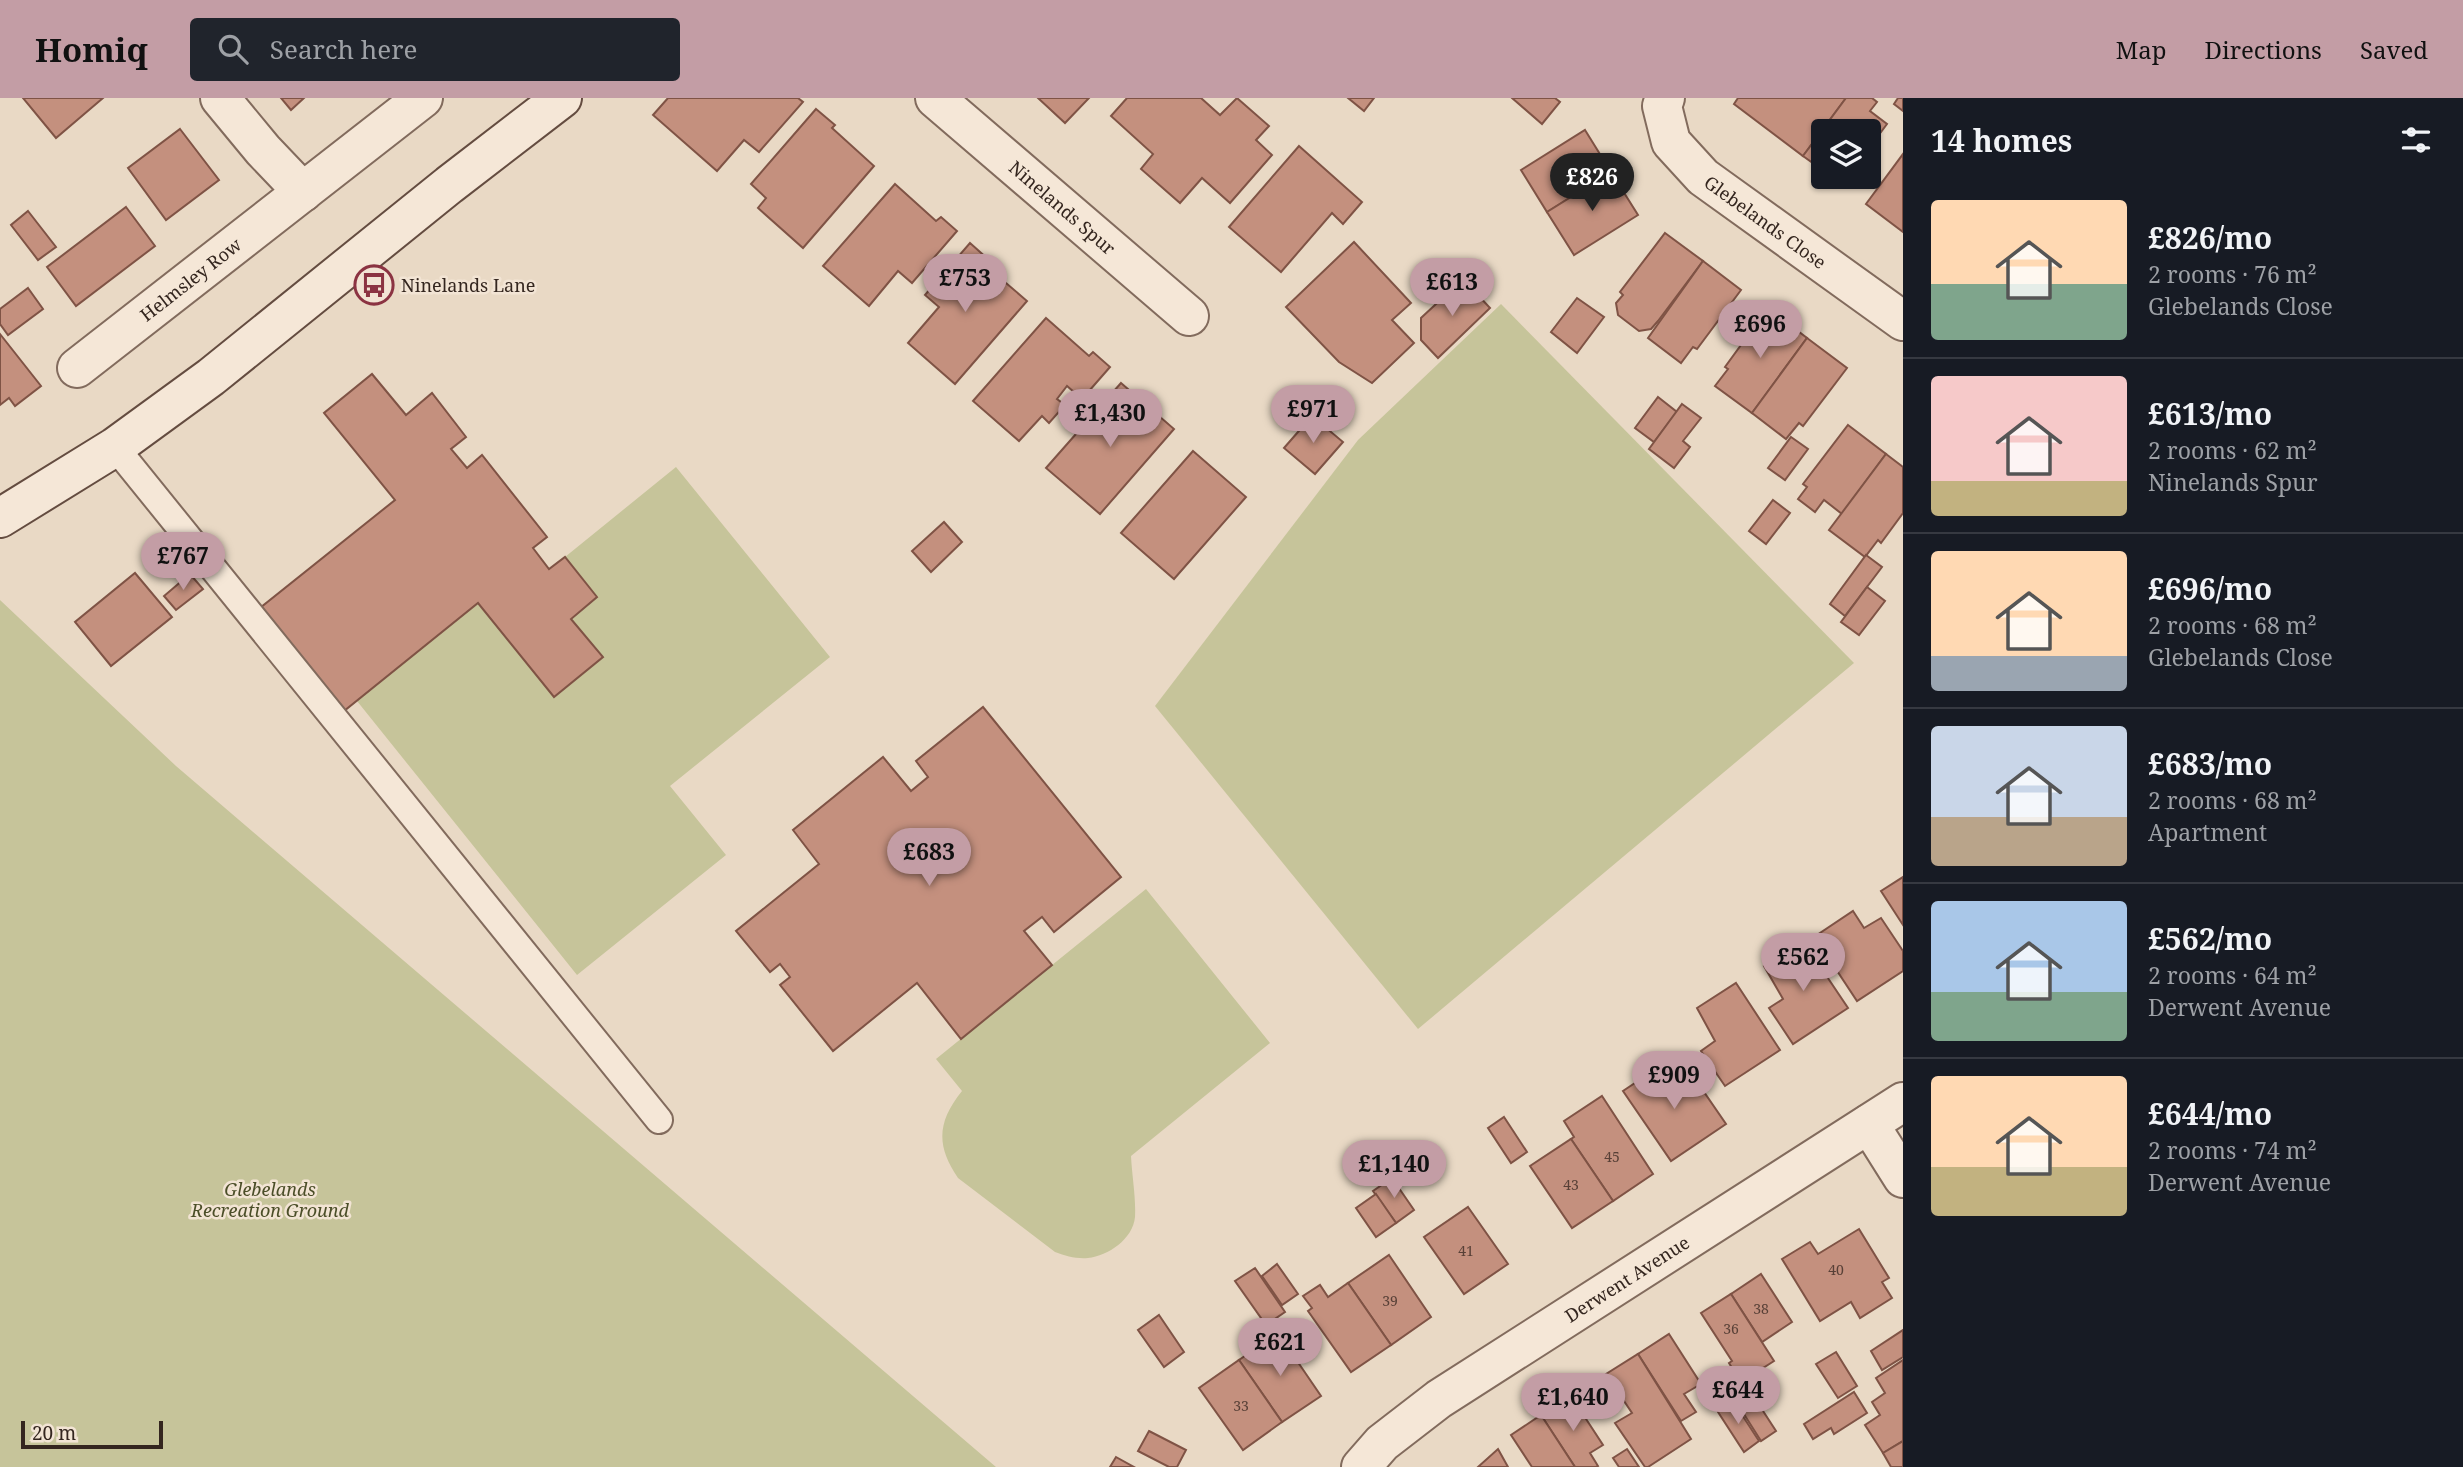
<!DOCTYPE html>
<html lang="en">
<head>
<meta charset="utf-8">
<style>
	:root { --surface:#171b24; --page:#20242c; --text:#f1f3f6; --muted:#9ea1a6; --line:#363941; --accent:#c39da5 }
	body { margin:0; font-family:"Noto Serif",serif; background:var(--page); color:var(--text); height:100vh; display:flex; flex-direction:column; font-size:26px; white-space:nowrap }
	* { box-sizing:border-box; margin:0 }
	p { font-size:23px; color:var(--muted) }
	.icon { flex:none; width:38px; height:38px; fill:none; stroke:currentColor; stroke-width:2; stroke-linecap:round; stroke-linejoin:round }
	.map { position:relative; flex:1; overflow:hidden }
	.sheet { display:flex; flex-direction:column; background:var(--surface); width:560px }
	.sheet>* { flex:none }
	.fabs { position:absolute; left:1811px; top:21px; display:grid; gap:14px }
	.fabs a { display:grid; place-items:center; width:70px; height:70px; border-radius:7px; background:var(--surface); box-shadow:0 2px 5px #0004; font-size:35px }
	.scale { position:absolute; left:21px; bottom:18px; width:142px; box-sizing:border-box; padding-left:7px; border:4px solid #34261f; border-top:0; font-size:19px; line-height:24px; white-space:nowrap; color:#34261f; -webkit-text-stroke:5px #f2e4d4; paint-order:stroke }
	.price { position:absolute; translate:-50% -60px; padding:0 16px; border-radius:24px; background:var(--accent); color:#111; font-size:23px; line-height:46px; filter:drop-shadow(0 2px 4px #0008) }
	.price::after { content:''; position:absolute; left:50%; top:42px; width:21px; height:16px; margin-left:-10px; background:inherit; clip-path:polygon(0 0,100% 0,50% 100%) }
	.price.active { background:#222; color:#fff }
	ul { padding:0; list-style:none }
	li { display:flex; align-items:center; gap:21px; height:175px; padding:0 28px }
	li+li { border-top:2px solid var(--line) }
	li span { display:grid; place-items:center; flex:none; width:196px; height:140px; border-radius:7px; color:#555 }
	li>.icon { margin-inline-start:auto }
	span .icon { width:84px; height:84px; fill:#fffc; stroke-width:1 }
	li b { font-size:30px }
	h2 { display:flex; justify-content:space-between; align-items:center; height:84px; padding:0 28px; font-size:30px }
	header { display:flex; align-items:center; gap:42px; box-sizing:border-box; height:98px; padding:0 35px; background:var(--accent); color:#111 }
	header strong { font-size:33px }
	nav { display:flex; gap:38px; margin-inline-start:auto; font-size:24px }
	.search { width:490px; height:63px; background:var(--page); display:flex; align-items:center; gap:18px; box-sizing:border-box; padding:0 24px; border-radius:7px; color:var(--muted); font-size:26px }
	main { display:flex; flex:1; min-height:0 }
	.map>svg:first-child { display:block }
	.green { fill:#c6c49a }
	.building { fill:#c4907e; stroke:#7f5345; stroke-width:2 }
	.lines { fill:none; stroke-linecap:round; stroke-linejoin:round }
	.lane-casing { stroke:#826b5d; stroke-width:30 }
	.street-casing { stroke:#826b5d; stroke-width:42 }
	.secondary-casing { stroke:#644c40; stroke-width:42 }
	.lane { stroke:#f5e7d7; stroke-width:26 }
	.street { stroke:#f5e7d7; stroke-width:38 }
	.secondary { stroke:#f5e7d7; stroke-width:38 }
	.labels { text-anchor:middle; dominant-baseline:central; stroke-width:5; stroke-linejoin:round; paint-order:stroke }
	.number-label { font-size:14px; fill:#584037 }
	.street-label { font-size:18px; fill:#34261f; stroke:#f2e4d4 }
	.poi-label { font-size:18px; fill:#34261f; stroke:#f2e4d4; text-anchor:start }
	.park-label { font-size:18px; font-style:italic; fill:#4b4e28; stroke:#f2e4d4 }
</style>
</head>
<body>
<header>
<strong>Homiq</strong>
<div class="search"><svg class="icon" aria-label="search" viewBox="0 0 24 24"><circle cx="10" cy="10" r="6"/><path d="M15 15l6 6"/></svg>Search here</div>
<nav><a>Map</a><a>Directions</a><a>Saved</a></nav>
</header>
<main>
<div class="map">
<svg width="1903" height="1369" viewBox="0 0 1903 1369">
	<rect width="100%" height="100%" fill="#e9d9c5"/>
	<!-- green -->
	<g class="green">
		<path d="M1501 206 1854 565 1418 931 1155 608 1358 342Z"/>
		<path d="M676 369 830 559 670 688 726 757 577 877 357 603 478 505 555 599 603 559 571 521 597 499 565 459Z"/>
		<path d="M0 502 176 668 996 1369H0Z"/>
		<path d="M1146 791 1270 945 1131 1058C1132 1078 1136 1099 1135 1119 1133 1141 1108 1158 1088 1160 1076 1161 1066 1158 1055 1154L958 1080C936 1048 937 1024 962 993L936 961Z"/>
	</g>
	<!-- building -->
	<g class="building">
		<path d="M23 0H103L56 40Z"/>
		<path d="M281 0H304L291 12Z"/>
		<path d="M668 0H798L803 4 759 54 744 42 717 73 653 17Z"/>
		<path d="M1038 0H1089L1065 25Z"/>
		<path d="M1127 0H1201L1220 17 1237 0 1269 28 1256 42 1272 57 1230 105 1202 80 1180 105 1141 71 1153 56 1111 18Z"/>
		<path d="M1348 0H1374L1364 13Z"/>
		<path d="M1512 0H1555L1560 4 1542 26Z"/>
		<path d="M1738 0H1846L1803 58 1734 6Z"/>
		<path d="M1846 0H1872L1877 4 1870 13 1887 26 1869 50V33H1824V73L1803 58Z"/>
		<path d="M1898 0H1903V13L1894 6Z"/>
		<path d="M816 11 835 27 832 30 874 68 803 150 758 110 766 100 751 86Z"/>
		<path d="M180 31 219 82 166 122 128 70Z"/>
		<path d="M1585 32 1611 74 1547 114 1521 72Z"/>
		<path d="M1299 48 1362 104 1343 126 1332 115 1281 174 1229 129Z"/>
		<path d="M1903 56V134L1866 106Z"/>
		<path d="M1611 74 1638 117 1574 157 1547 114Z"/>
		<path d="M1832 79H1848L1842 86Z"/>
		<path d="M895 86 936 123 941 119 957 133 912 185 898 173 869 208 823 168Z"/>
		<path d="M126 109 155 148 76 208 47 169Z"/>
		<path d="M28 113 56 149 38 162 11 127Z"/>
		<path d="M1665 135 1703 163 1658 223 1651 231 1639 233 1618 217 1616 205 1623 197 1620 194Z"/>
		<path d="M1354 144 1411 205 1392 222 1414 245 1372 285 1339 264 1286 209Z"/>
		<path d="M970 145 989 162 985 167 1027 203 955 286 908 245 939 209 925 197Z"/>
		<path d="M1703 163 1741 192 1697 251 1693 249 1681 265 1648 240Z"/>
		<path d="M1463 181 1490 210 1438 260 1421 242V220Z"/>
		<path d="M28 190 43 211 8 237 0 226V211Z"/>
		<path d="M1577 200 1604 219 1577 255 1551 234Z"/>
		<path d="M1768 210 1807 240 1752 315 1715 288 1728 271 1725 269Z"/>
		<path d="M1046 220 1089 258 1093 254 1110 269 1082 301 1067 288 1057 301 1065 307 1049 325 1042 318 1019 343 973 303Z"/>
		<path d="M0 236 41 288 15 308 9 300 0 307Z"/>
		<path d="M1807 240 1847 270 1803 328 1799 325 1786 341 1752 315Z"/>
		<path d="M372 276 406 317 432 295 466 339 451 351 467 370 482 357 547 439 533 450 549 471 565 459 597 499 571 521 603 559 554 599 478 505 344 613 260 510 395 402 324 315Z"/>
		<path d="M1121 285 1174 331 1100 416 1046 370Z"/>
		<path d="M1658 299 1677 314 1654 344 1635 330Z"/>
		<path d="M1682 306 1701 320 1683 343 1690 349 1674 370 1649 351Z"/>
		<path d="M1312 318 1343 344 1315 376 1284 350Z"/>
		<path d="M1848 327 1886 356 1842 416 1824 402 1815 414 1798 401 1807 389 1803 386Z"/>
		<path d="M1791 339 1808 351 1785 382 1768 370Z"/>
		<path d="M1193 353 1246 399 1174 481 1121 435Z"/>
		<path d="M1886 356 1903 369V415L1881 445 1878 442 1865 459 1829 432Z"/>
		<path d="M1773 402 1790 415 1766 446 1749 433Z"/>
		<path d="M944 424 962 444 931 474 912 453Z"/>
		<path d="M1866 457 1882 469 1845 518 1830 506Z"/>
		<path d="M135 475 172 519 111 568 75 524Z"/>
		<path d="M190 476 203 491 176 512 164 498Z"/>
		<path d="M1867 489 1885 503 1859 537 1841 524Z"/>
		<path d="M983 609 1121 779 1054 834 1042 819 1024 833 1052 867 961 941 917 885 833 953 780 887 790 879 780 866 770 874 736 833 819 766 793 732 883 659 911 693 928 679 916 663Z"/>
		<path d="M1903 779V827L1881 793Z"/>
		<path d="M1853 813 1864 830 1881 820 1903 853V873L1857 903 1826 856 1829 854 1817 837Z"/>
		<path d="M1803 843 1848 910 1793 946 1769 910 1783 901 1764 868Z"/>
		<path d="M1736 885 1780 952 1725 988 1701 953 1715 943 1697 910Z"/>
		<path d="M1665 965 1682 990 1695 981 1726 1026 1671 1063 1623 993Z"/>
		<path d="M1602 998 1653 1076 1613 1103 1571 1041 1574 1039 1564 1023Z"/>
		<path d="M1504 1019 1527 1054 1511 1065 1488 1030Z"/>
		<path d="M1571 1041 1613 1103 1572 1130 1530 1068Z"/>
		<path d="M1392 1080 1414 1112 1396 1125 1373 1093Z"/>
		<path d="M1376 1096 1396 1125 1376 1139 1356 1110Z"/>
		<path d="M1468 1109 1508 1166 1464 1196 1424 1139Z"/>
		<path d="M1859 1131 1889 1180 1882 1184 1892 1200 1860 1220 1851 1204 1820 1223 1782 1161 1810 1144 1818 1156Z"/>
		<path d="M1389 1157 1431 1219 1391 1247 1348 1185Z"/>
		<path d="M1277 1166 1298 1196 1282 1207 1262 1178Z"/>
		<path d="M1255 1170 1285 1214 1266 1227 1235 1183Z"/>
		<path d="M1761 1176 1792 1224 1762 1244 1731 1196Z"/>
		<path d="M1348 1185 1391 1247 1351 1274 1308 1213 1312 1210 1303 1198 1320 1187 1328 1199Z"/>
		<path d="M1731 1196 1774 1263 1741 1284 1729 1265 1732 1263 1701 1215Z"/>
		<path d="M1159 1217 1184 1254 1164 1269 1138 1232Z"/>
		<path d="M1903 1232V1259L1882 1272 1871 1253Z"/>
		<path d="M1278 1235 1321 1298 1282 1324 1239 1262Z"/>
		<path d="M1669 1236 1701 1286 1684 1296 1696 1314 1681 1323 1638 1256Z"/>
		<path d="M1836 1254 1857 1288 1838 1300 1816 1266Z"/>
		<path d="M1638 1256 1691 1341 1648 1369H1645L1615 1325 1632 1315 1606 1276Z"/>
		<path d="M1239 1262 1282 1324 1243 1352 1199 1290Z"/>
		<path d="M1903 1262V1343L1883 1355 1865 1327 1880 1317 1872 1304 1885 1295 1876 1280Z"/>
		<path d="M1750 1293 1776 1333 1761 1343 1735 1302Z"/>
		<path d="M1854 1294 1867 1315 1834 1336 1831 1330 1813 1341 1804 1326Z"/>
		<path d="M1571 1298 1603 1347 1590 1355 1598 1368 1596 1369H1575L1541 1317Z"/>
		<path d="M1733 1303 1759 1343 1744 1354 1718 1314Z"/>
		<path d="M1541 1317 1575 1369H1532L1511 1337Z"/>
		<path d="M1149 1333 1186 1352 1177 1369H1169L1138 1353Z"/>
		<path d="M1903 1343V1369H1891L1883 1355Z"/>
		<path d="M1498 1351 1508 1369H1478Z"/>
		<path d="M1627 1351 1639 1369H1619L1613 1360Z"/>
		<path d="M1116 1359 1134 1369H1110Z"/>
	</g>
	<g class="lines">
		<!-- lane casing -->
		<g class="lane-casing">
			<path id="lane" d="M115 349 659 1022"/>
		</g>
		<!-- street casing -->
		<g class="street-casing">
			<g id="street">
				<path d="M220 0 263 52 303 94"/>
				<path id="s1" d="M935 0 1189 218"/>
				<path id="s2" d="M1665 0 1662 8 1671 44 1703 79 1903 223"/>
				<path id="s3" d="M77 270 423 0"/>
				<path d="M1869 1026 1903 1080"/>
				<path id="s4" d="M1361 1369 1382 1345 1439 1301 1903 1004"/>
			</g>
		</g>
		<!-- secondary casing -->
		<g class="secondary-casing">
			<path id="secondary" d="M0 420 115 349 211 279 449 87 562 0"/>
		</g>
		<!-- lane -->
		<use href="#lane" class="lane"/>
		<!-- street -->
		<use href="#street" class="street"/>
		<!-- secondary -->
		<use href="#secondary" class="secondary"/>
	</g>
	<!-- icons -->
	<defs>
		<g id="bus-ring" transform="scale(2.0125)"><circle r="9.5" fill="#f2e4d4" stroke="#8b3342" stroke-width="1.5"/><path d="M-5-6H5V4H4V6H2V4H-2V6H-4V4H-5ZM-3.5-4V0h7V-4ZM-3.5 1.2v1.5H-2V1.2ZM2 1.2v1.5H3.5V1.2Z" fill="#8b3342"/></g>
	</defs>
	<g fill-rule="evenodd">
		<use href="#bus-ring" x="374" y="187"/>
	</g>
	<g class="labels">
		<!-- number labels -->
		<g class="number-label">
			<text x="1612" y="1058">45</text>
			<text x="1571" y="1086">43</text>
			<text x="1466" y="1152">41</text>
			<text x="1836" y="1171">40</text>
			<text x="1390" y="1202">39</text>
			<text x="1761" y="1210">38</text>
			<text x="1731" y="1230">36</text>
			<text x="1241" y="1307">33</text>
		</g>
		<!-- street labels -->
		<g class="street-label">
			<text stroke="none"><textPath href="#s1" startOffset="168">Ninelands Spur</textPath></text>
			<text stroke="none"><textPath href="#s2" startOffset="170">Glebelands Close</textPath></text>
			<text stroke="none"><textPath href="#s3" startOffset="144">Helmsley Row</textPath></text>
			<text stroke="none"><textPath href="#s4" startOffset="327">Derwent Avenue</textPath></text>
		</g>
		<!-- poi labels -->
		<g class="poi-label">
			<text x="401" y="187">Ninelands Lane</text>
		</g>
		<!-- park labels -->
		<g class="park-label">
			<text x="270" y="1091">Glebelands<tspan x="270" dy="21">Recreation Ground</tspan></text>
		</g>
	</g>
</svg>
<div class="fabs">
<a><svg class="icon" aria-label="layers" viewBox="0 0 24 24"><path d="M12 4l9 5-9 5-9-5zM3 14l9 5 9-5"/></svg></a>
</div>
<div class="scale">20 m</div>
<b class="price active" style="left:1592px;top:115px">£826</b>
<b class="price" style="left:965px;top:216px">£753</b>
<b class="price" style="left:1452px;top:220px">£613</b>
<b class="price" style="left:1760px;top:262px">£696</b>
<b class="price" style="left:1313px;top:347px">£971</b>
<b class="price" style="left:1110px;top:351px">£1,430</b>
<b class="price" style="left:183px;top:494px">£767</b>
<b class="price" style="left:929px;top:790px">£683</b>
<b class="price" style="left:1803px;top:895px">£562</b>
<b class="price" style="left:1674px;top:1013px">£909</b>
<b class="price" style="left:1394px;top:1102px">£1,140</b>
<b class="price" style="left:1280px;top:1280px">£621</b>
<b class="price" style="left:1738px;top:1328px">£644</b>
<b class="price" style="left:1573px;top:1335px">£1,640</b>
</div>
<section class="sheet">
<h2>14 homes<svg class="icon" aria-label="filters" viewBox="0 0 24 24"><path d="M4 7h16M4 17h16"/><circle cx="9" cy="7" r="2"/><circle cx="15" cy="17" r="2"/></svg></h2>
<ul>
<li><span style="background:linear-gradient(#ffd9b3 60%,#7fa58c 0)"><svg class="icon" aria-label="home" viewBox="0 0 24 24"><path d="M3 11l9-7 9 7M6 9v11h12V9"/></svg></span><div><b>£826/mo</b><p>2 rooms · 76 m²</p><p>Glebelands Close</p></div></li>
<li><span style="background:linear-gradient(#f6c9c9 75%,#c2b280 0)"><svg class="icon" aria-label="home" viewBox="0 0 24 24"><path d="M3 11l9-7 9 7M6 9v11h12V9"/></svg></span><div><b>£613/mo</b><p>2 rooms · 62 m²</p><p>Ninelands Spur</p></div></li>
<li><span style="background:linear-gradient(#ffd9b3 75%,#9aa5b1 0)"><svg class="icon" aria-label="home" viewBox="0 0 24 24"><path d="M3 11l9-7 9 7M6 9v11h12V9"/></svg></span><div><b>£696/mo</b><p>2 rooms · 68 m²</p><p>Glebelands Close</p></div></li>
<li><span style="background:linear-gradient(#c9d6e8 65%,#b9a48a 0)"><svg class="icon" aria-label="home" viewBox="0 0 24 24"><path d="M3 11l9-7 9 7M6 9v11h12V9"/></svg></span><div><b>£683/mo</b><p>2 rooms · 68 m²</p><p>Apartment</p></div></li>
<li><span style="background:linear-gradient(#a9c7e8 65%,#7fa58c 0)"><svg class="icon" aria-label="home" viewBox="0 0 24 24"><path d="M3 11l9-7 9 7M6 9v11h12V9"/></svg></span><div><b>£562/mo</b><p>2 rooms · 64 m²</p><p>Derwent Avenue</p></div></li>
<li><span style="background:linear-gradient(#ffd9b3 65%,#c2b280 0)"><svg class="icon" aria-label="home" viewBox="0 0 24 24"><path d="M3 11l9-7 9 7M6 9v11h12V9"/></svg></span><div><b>£644/mo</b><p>2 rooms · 74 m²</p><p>Derwent Avenue</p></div></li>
</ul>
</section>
</main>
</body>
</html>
